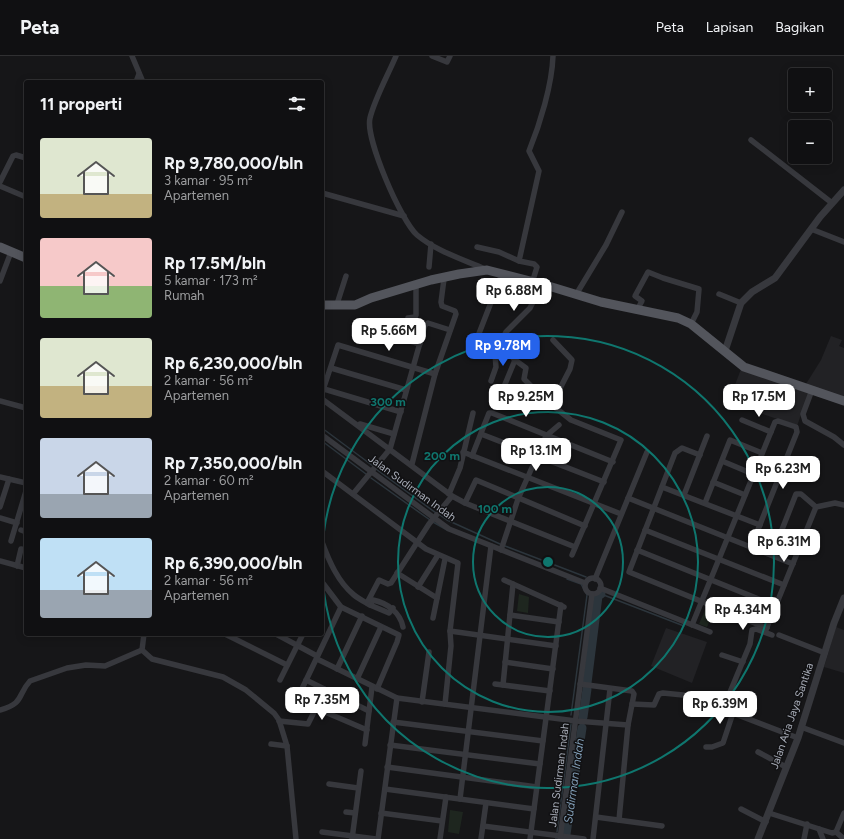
<!DOCTYPE html>
<html lang="id">
<head>
<meta charset="utf-8">
<style>
	:root { --surface:#101012; --page:#1e1e20; --text:#f1f3f6; --muted:#9c9d9f; --line:#303032; --accent:#2563eb }
	body { margin:0; font-family:Figtree,sans-serif; background:var(--page); color:var(--text); height:100vh; display:flex; flex-direction:column; font-size:15px; white-space:nowrap }
	* { box-sizing:border-box; margin:0 }
	p { font-size:13px; color:var(--muted) }
	.icon { flex:none; width:22px; height:22px; fill:none; stroke:currentColor; stroke-width:2; stroke-linecap:round; stroke-linejoin:round }
	.map { position:relative; flex:1; overflow:hidden }
	.drawer { position:absolute; left:24px; top:24px; width:300px; height:556px; display:flex; flex-direction:column; background:var(--surface); border-radius:4px; box-shadow:0 2px 10px #0003,0 0 0 1px var(--line) }
	.drawer>* { flex:none }
	.buttons { position:absolute; left:788px; top:12px; display:grid; gap:8px }
	.buttons a { display:grid; place-items:center; width:44px; height:44px; border-radius:4px; background:var(--surface); box-shadow:0 2px 10px #0003,0 0 0 1px var(--line); font-size:20px }
	.price { position:absolute; translate:-50% -34px; padding:0 9px; border-radius:8px; background:#fff; color:#222; font-size:13px; line-height:26px; filter:drop-shadow(0 1px 2px #0008) }
	.price::after { content:''; position:absolute; left:50%; top:24px; width:12px; height:9px; margin-left:-6px; background:inherit; clip-path:polygon(0 0,100% 0,50% 100%) }
	.price.current { background:var(--accent); color:#fff }
	ul { padding:0; list-style:none }
	li { display:flex; align-items:center; gap:12px; height:100px; padding:0 16px }
	li span { display:grid; place-items:center; flex:none; width:112px; height:80px; border-radius:4px; color:#555 }
	li>.icon { margin-inline-start:auto }
	span .icon { width:48px; height:48px; fill:#fffc; stroke-width:1 }
	li b { font-size:17px }
	h2 { display:flex; justify-content:space-between; align-items:center; height:48px; padding:0 16px; font-size:17px }
	header { display:flex; align-items:center; gap:24px; box-sizing:border-box; height:56px; padding:0 20px; background:var(--surface); border-bottom:1px solid var(--line) }
	header strong { font-size:19px }
	nav { display:flex; gap:22px; margin-inline-start:auto; font-size:14px }
	.map>svg:first-child { display:block }
	.built { fill:#222225 }
	.green { fill:#1e261f }
	.lines { fill:none; stroke-linecap:round; stroke-linejoin:round }
	.stream { stroke:#2c353c; stroke-width:1.5 }
	.river { stroke:#2c353c; stroke-width:9 }
	.minor { stroke:#37383d; stroke-width:5.5 }
	.tertiary { stroke:#37383d; stroke-width:7 }
	.primary { stroke:#53555c; stroke-width:9 }
	.ring { fill:none; stroke:#0f766e; stroke-width:2 }
	.labels { text-anchor:middle; dominant-baseline:central; stroke-width:3; stroke-linejoin:round; paint-order:stroke }
	.street-label { font-size:11px; fill:#a8adb8; stroke:#111113 }
	.water-label { font-size:12px; font-style:italic; fill:#7f9bb3; stroke:#111113 }
	.centre { fill:#0f766e; stroke:#111113; stroke-width:2 }
	.ring-label { font-size:12px; text-anchor:middle; font-weight:bold; fill:#0f766e; stroke:#111113; stroke-width:3; stroke-linejoin:round; paint-order:stroke }
</style>
</head>
<body>
<header>
<strong>Peta</strong>
<nav><a>Peta</a><a>Lapisan</a><a>Bagikan</a></nav>
</header>
<div class="map">
<svg width="844" height="783" viewBox="0 0 844 783">
	<rect width="100%" height="100%" fill="#161618"/>
	<!-- built -->
	<g class="built">
		<path d="M831 280 842 284 839 290 844 292V343L806 328 821 304Z"/>
		<path d="M741 313 809 336 797 370 760 357 761 354 730 342Z"/>
		<path d="M836 571 844 574V617L824 611Z"/>
		<path d="M666 572 707 586 692 627 651 610Z"/>
	</g>
	<!-- green -->
	<g class="green">
		<path d="M519 538 529 541 528 557 517 555Z"/>
		<path d="M705 554 713 557 707 571 699 568Z"/>
		<path d="M450 754 463 756 459 778 448 776Z"/>
	</g>
	<g class="lines">
		<!-- stream -->
		<g class="stream">
			<path d="M322 372 373 410"/>
			<path d="M322 385 366 418"/>
			<path d="M376 413 436 457"/>
			<path d="M371 422 430 464"/>
			<path d="M440 459 447 464 500 488"/>
			<path d="M433 466 447 474"/>
			<path d="M505 490 586 521"/>
			<path d="M567 523 581 528 587 539 571 659"/>
			<path d="M601 538 684 570"/>
			<path d="M557 776 571 668"/>
			<path d="M556 783V782"/>
		</g>
		<!-- river -->
		<g class="river">
			<path d="M587 627 598 540 601 538"/>
			<path d="M583 661 587 633"/>
			<path d="M566 778 582 672"/>
		</g>
		<!-- minor -->
		<g class="minor">
			<path d="M132 0 143 26"/>
			<path d="M396 0C388 19 375 42 370 62 365 82 401 165 417 179 436 195 462 203 485 213"/>
			<path d="M432 0 447 6 450 0"/>
			<path d="M136 26 139 18"/>
			<path d="M751 84 832 147"/>
			<path d="M0 126 13 100 16 99 26 102"/>
			<path d="M0 130 26 141"/>
			<path d="M322 137 404 160"/>
			<path d="M811 173 844 186"/>
			<path d="M477 191 499 196 519 205"/>
			<path d="M429 211 431 188"/>
			<path d="M0 225 11 196"/>
			<path d="M532 227 537 211 534 208 519 205 539 115 529 95C540 68 552 29 553 0"/>
			<path d="M577 237 606 189 622 156"/>
			<path d="M719 238 741 247"/>
			<path d="M337 248 346 220"/>
			<path d="M637 254 642 245 635 240 648 216 663 222 699 233 697 256 691 268"/>
			<path d="M408 262 415 261 416 259V229"/>
			<path d="M359 270 420 288"/>
			<path d="M475 284 478 280 502 218"/>
			<path d="M501 289 515 304 503 333"/>
			<path d="M515 304 526 312 524 323 543 342 571 364 621 384 572 499"/>
			<path d="M331 312 406 334"/>
			<path d="M491 325 496 311 495 298 506 276 530 252 542 228"/>
			<path d="M324 333 401 356"/>
			<path d="M812 334 803 358 805 365 834 381 844 389"/>
			<path d="M322 337 338 289 435 318"/>
			<path d="M322 343 452 440 465 447 575 491"/>
			<path d="M0 345 26 352"/>
			<path d="M552 348 570 313 572 304 553 284"/>
			<path d="M742 364 771 376"/>
			<path d="M360 368 394 378"/>
			<path d="M481 378 604 426"/>
			<path d="M322 379 449 473 585 527"/>
			<path d="M463 396 621 458"/>
			<path d="M700 399 682 392 675 397 629 516 767 572"/>
			<path d="M472 400 489 357H492L613 406"/>
			<path d="M722 405 753 418"/>
			<path d="M412 408 435 318 456 258 455 255 442 250 441 246 444 223"/>
			<path d="M322 415 426 493 458 507 450 575 451 590 445 648"/>
			<path d="M0 421 26 427"/>
			<path d="M713 426 745 439"/>
			<path d="M662 431 760 469"/>
			<path d="M353 438 390 393 425 269 428 267 450 274"/>
			<path d="M449 438 460 412 473 357"/>
			<path d="M684 439 707 380"/>
			<path d="M628 442 793 508"/>
			<path d="M465 447 476 424 585 470"/>
			<path d="M705 447 730 384 762 397"/>
			<path d="M0 451 9 423"/>
			<path d="M0 462 17 467"/>
			<path d="M21 474 26 476"/>
			<path d="M645 474 784 529"/>
			<path d="M11 485 26 435"/>
			<path d="M322 486C329 505 338 526 354 539 359 543 365 546 370 549L373 544C387 547 400 556 403 571"/>
			<path d="M501 494 518 443 546 380 559 369"/>
			<path d="M637 494 776 550"/>
			<path d="M772 499 796 438H801L816 451"/>
			<path d="M0 505 26 512"/>
			<path d="M17 510 21 493 26 494"/>
			<path d="M397 517 437 542"/>
			<circle cx="593" cy="530" r="8"/>
			<path d="M595 523 647 396"/>
			<path d="M504 524 564 551"/>
			<path d="M322 526 341 551 399 579 397 586 377 633"/>
			<path d="M418 531 438 499"/>
			<path d="M600 532 710 576"/>
			<path d="M367 547 379 524 388 528 391 527 429 468 452 440"/>
			<path d="M370 549 389 557 393 552"/>
			<path d="M510 559 559 566"/>
			<path d="M433 562 445 503"/>
			<path d="M692 569 775 366 778 365 796 371 797 376 751 491"/>
			<path d="M450 575 556 590"/>
			<path d="M765 576 816 451 835 447 844 449"/>
			<path d="M144 578 142 594 152 603 223 621 246 634 274 657 279 664 287 690 296 783"/>
			<path d="M225 578 287 609"/>
			<path d="M276 578 317 600"/>
			<path d="M779 579 825 597"/>
			<path d="M722 599 743 606"/>
			<path d="M317 603 397 642 576 665 628 669"/>
			<path d="M505 606 553 613"/>
			<path d="M337 613 362 560"/>
			<path d="M357 623 381 571"/>
			<path d="M280 624 303 578"/>
			<path d="M306 624 369 655"/>
			<path d="M495 628 503 629 513 528"/>
			<path d="M580 628 632 635 634 638 628 669 619 764"/>
			<path d="M503 629 550 635"/>
			<path d="M324 633 316 652 318 653 367 674"/>
			<path d="M299 639 341 551"/>
			<path d="M422 646 429 596"/>
			<path d="M632 648 654 649 659 638 663 637 693 640"/>
			<path d="M717 651 798 682"/>
			<path d="M723 653 750 588 752 574 756 573 772 579"/>
			<path d="M0 654C25 647 17 639 30 625L67 612 86 609 105 610 142 594"/>
			<path d="M279 665 308 668 316 652"/>
			<path d="M393 666 543 685"/>
			<path d="M801 671 844 687"/>
			<path d="M271 688 287 690"/>
			<path d="M365 688 372 631"/>
			<path d="M390 689 540 708"/>
			<path d="M706 691H712L723 687 733 657"/>
			<path d="M758 696 786 711"/>
			<path d="M387 711 537 731"/>
			<path d="M329 728 358 732"/>
			<path d="M385 733 534 753"/>
			<path d="M460 743 491 490"/>
			<path d="M741 753 766 766"/>
			<path d="M346 756 355 757"/>
			<path d="M381 757 442 765"/>
			<path d="M769 757 832 777 836 776 844 757"/>
			<path d="M596 761 662 770"/>
			<path d="M483 770 584 783"/>
			<path d="M819 773 823 783"/>
			<path d="M322 776 376 783"/>
			<path d="M836 776 844 783"/>
			<path d="M352 783 361 715"/>
			<path d="M378 783 397 642"/>
			<path d="M440 783 446 741"/>
			<path d="M481 783 486 747"/>
			<path d="M530 783 561 549"/>
			<path d="M560 783 592 538"/>
			<path d="M593 783 610 633"/>
			<path d="M804 783 807 768"/>
		</g>
		<!-- tertiary -->
		<g class="tertiary">
			<path d="M725 295 741 247 752 236 775 222 820 161 844 134"/>
			<path d="M758 783 798 682 834 567 844 542"/>
		</g>
		<!-- primary -->
		<g class="primary">
			<path d="M0 191 26 202"/>
			<path d="M322 249H355L371 242 431 224 459 218 487 214 542 228 601 246 678 262 691 268 744 311 844 345"/>
		</g>
	</g>
	<!-- distance rings -->
	<g class="ring">
		<circle cx="548" cy="506" r="75"/>
		<circle cx="548" cy="506" r="150"/>
		<path d="M322 504A226 226 0 1 1 322 508"/>
	</g>
	<g class="labels">
		<!-- street labels -->
		<g class="street-label">
			<text transform="translate(412 432) rotate(36)">Jalan Sudirman Indah</text>
			<text transform="translate(792 660) rotate(-71)">Jalan Aria Jaya Santika</text>
			<text transform="translate(559 719) rotate(-83)">Jalan Sudirman Indah</text>
		</g>
		<!-- water labels -->
		<g class="water-label">
			<text transform="translate(574 725) rotate(-82)">Sudirman Indah</text>
		</g>
	</g>
	<circle cx="548" cy="506" r="6" class="centre"/>
	<g class="ring-label">
		<text x="388" y="350">300 m</text>
		<text x="442" y="404">200 m</text>
		<text x="495" y="457">100 m</text>
	</g>
</svg>
<div class="buttons">
<a>+</a>
<a>−</a>
</div>
<b class="price" style="left:514px;top:256px">Rp 6.88M</b>
<b class="price" style="left:389px;top:296px">Rp 5.66M</b>
<b class="price current" style="left:503px;top:311px">Rp 9.78M</b>
<b class="price" style="left:526px;top:362px">Rp 9.25M</b>
<b class="price" style="left:759px;top:362px">Rp 17.5M</b>
<b class="price" style="left:536px;top:416px">Rp 13.1M</b>
<b class="price" style="left:783px;top:434px">Rp 6.23M</b>
<b class="price" style="left:784px;top:507px">Rp 6.31M</b>
<b class="price" style="left:743px;top:575px">Rp 4.34M</b>
<b class="price" style="left:322px;top:665px">Rp 7.35M</b>
<b class="price" style="left:720px;top:669px">Rp 6.39M</b>
<section class="drawer">
<h2>11 properti<svg class="icon" aria-label="filters" viewBox="0 0 24 24"><path d="M4 7h16M4 17h16"/><circle cx="9" cy="7" r="2"/><circle cx="15" cy="17" r="2"/></svg></h2>
<ul>
<li><span style="background:linear-gradient(#dfe7d0 70%,#c2b280 0)"><svg class="icon" aria-label="home" viewBox="0 0 24 24"><path d="M3 11l9-7 9 7M6 9v11h12V9"/></svg></span><div><b>Rp 9,780,000/bln</b><p>3 kamar · 95 m²</p><p>Apartemen</p></div></li>
<li><span style="background:linear-gradient(#f6c9c9 60%,#8fb573 0)"><svg class="icon" aria-label="home" viewBox="0 0 24 24"><path d="M3 11l9-7 9 7M6 9v11h12V9"/></svg></span><div><b>Rp 17.5M/bln</b><p>5 kamar · 173 m²</p><p>Rumah</p></div></li>
<li><span style="background:linear-gradient(#dfe7d0 60%,#c2b280 0)"><svg class="icon" aria-label="home" viewBox="0 0 24 24"><path d="M3 11l9-7 9 7M6 9v11h12V9"/></svg></span><div><b>Rp 6,230,000/bln</b><p>2 kamar · 56 m²</p><p>Apartemen</p></div></li>
<li><span style="background:linear-gradient(#c9d6e8 70%,#9aa5b1 0)"><svg class="icon" aria-label="home" viewBox="0 0 24 24"><path d="M3 11l9-7 9 7M6 9v11h12V9"/></svg></span><div><b>Rp 7,350,000/bln</b><p>2 kamar · 60 m²</p><p>Apartemen</p></div></li>
<li><span style="background:linear-gradient(#bfe0f5 65%,#9aa5b1 0)"><svg class="icon" aria-label="home" viewBox="0 0 24 24"><path d="M3 11l9-7 9 7M6 9v11h12V9"/></svg></span><div><b>Rp 6,390,000/bln</b><p>2 kamar · 56 m²</p><p>Apartemen</p></div></li>
</ul>
</section>
</div>
</body>
</html>
